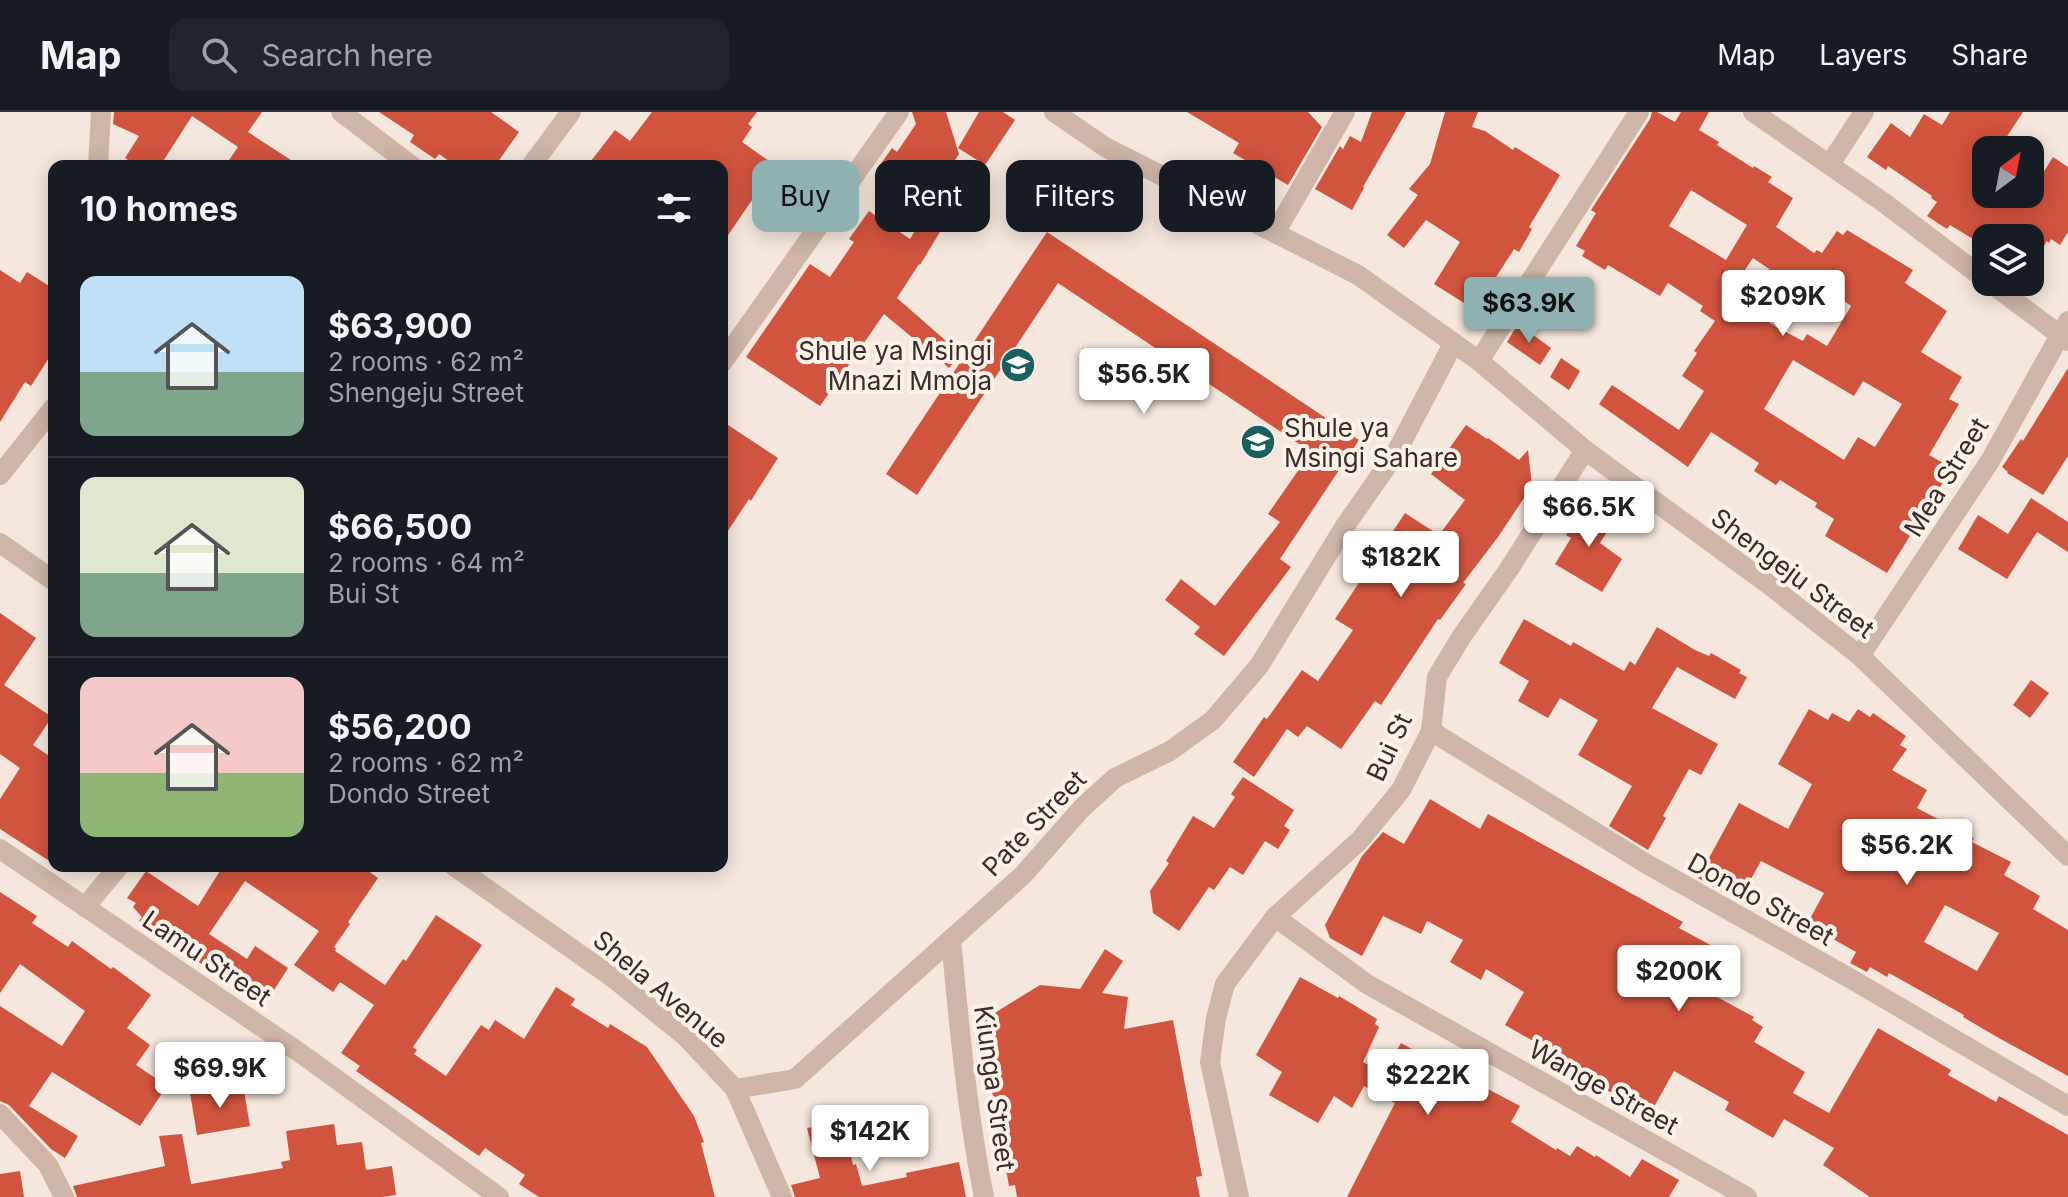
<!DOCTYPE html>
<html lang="en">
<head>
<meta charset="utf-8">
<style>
	:root { --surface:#171b24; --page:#20242c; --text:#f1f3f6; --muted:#9ea1a6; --line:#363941; --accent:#90b1b2 }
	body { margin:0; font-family:Inter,sans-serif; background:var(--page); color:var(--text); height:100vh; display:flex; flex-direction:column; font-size:30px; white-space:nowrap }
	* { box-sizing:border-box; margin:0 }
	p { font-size:26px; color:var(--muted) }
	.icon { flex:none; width:44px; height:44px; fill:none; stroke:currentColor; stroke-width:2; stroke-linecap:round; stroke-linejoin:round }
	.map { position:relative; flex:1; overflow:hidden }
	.details { position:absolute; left:48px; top:48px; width:680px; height:712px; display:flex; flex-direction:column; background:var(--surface); border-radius:16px; box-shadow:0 4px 20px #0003 }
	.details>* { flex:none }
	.hud { position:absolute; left:752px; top:48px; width:760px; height:72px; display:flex; gap:16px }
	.needle { width:52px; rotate:32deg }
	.controls { position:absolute; left:1972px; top:24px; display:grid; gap:16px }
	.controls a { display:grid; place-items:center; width:72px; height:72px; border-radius:16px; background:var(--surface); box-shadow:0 4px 20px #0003; font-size:40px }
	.price { position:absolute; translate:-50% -68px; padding:0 18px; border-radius:8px; background:#fff; color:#222; font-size:26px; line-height:52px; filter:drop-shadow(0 2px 4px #0008) }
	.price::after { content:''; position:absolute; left:50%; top:48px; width:24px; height:18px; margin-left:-12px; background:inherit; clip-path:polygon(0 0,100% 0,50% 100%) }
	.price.active { background:var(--accent); color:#111 }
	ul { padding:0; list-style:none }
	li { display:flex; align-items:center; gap:24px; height:200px; padding:0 32px }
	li+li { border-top:2px solid var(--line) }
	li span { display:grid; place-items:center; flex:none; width:224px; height:160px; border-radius:16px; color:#555 }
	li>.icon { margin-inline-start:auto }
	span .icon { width:96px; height:96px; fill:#fffc; stroke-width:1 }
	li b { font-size:34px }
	h2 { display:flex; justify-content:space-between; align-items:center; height:96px; padding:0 32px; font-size:34px }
	.pill { padding:0 28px; border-radius:16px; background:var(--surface); box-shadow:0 4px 20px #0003; font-size:28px; line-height:72px }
	.pill.active { background:var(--accent); color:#111 }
	header { display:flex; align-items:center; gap:48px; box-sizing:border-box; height:112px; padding:0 40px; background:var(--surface); border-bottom:2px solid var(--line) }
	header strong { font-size:38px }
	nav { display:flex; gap:44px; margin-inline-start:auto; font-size:28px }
	.search { width:560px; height:72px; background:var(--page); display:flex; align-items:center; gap:20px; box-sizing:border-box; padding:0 28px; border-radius:16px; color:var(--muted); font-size:30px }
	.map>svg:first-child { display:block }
	.building { fill:#d1543e; fill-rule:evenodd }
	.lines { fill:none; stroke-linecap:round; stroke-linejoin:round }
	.minor { stroke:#ceb5a7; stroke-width:20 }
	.labels { text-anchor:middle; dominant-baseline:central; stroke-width:8; stroke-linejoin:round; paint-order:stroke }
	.poi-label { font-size:26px; fill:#3a2c28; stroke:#fcf2ea; text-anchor:end }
	.street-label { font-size:26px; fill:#3a2c28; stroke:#fcf2ea }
</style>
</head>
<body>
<header>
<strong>Map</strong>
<div class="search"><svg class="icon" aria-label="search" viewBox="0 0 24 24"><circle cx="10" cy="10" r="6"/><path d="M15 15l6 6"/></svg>Search here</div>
<nav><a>Map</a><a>Layers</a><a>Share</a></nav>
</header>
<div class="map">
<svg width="2068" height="1085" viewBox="0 0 2068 1085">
	<rect width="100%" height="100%" fill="#f5e7dd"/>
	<!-- building -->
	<g class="building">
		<path d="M114 0H262L248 20 300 54H225L238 35 192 4 160 54H137L125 46 139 24 113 12Z"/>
		<path d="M379 0H491L519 20 495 54H456L439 42 435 47 410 30 414 23Z"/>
		<path d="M652 0H757L748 12 752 15 742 30 769 49 757 68 763 72 722 132V54H587L615 18 630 29Z"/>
		<path d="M912 0H946L959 42 930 86 880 53 892 36 897 40 916 12Z"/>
		<path d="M979 0H1003L1015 8 985 53 958 36Z"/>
		<path d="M1187 0H1308L1322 15 1288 73 1233 41 1239 31Z"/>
		<path d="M1372 0H1406L1363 75 1364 76 1352 98 1315 77 1340 34 1343 37 1350 24 1361 30Z"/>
		<path d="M1445 0H1478L1472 15 1485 19 1513 38 1515 35 1560 63 1529 115 1532 117 1519 140 1514 137 1475 198 1434 172 1460 130 1426 108 1404 136 1387 123 1418 83 1409 77 1430 52Z"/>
		<path d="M1652 0H1657L1675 10 1681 0H1709L1699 18 1719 30 1717 33 1753 56 1754 54 1772 65 1768 70 1793 86 1776 115 1814 141 1817 138 1822 141 1837 119 1843 123 1847 118 1913 158 1905 171 1947 199 1921 240 1962 265 1949 287 1959 292 1929 343 1952 356 1887 461 1825 424 1834 407 1815 395 1817 391 1780 368 1776 373 1754 359 1759 351 1711 320 1688 355 1599 292 1612 273 1679 318 1704 279 1682 264 1697 241 1694 239 1715 209 1700 199 1703 194 1668 171 1660 184 1608 153 1605 158 1582 144 1585 139 1576 134 1596 101 1591 98 1650 7ZM1691 78 1747 113 1726 148 1669 114ZM1753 146 1807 183 1817 169 1851 194 1827 234 1807 222 1803 229 1776 215 1728 183ZM1793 248 1854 284 1863 269 1902 292 1875 335 1858 325 1844 348 1764 297Z"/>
		<path d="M1950 0H2023L1998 38H1986V82H2023L2028 85 2053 45 2068 55V120L2060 133 2051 127 2049 131 2047 129 2030 157V126H1986V135L1950 113 1947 117 1927 104 1937 90 1931 86 1932 84 1888 54 1886 58 1867 45 1891 11 1910 25 1924 2 1942 13Z"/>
		<path d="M930 94 949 105 920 153 919 152 897 186 961 242 949 256 884 202 820 294 746 245 810 152 830 165 854 130 849 127 869 99 910 127Z"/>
		<path d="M1047 120 1359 328 1280 447 1291 455 1224 544 1194 522 1200 515 1165 488 1181 467 1215 494 1280 410 1268 402 1311 340 1058 171 917 383 886 362Z"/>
		<path d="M0 158 20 171 27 160 54 177V238L31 274 25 270 0 310Z"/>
		<path d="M1518 212 1551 236 1540 253 1507 230Z"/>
		<path d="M1561 246 1580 259 1569 278 1550 265Z"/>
		<path d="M2068 256V344L2043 383 2007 361 2008 360 2002 355 2021 327 2023 329Z"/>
		<path d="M722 309 778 346 757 379 751 389 749 387 722 428Z"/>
		<path d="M1466 313 1487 327 1488 326 1519 348 1528 338 1532 374 1498 425 1463 471 1466 472 1440 508 1438 507 1381 593 1375 589 1341 637 1307 614 1298 625 1287 617 1254 665 1233 650 1264 605 1267 607 1302 558 1318 569 1353 518 1335 507 1405 401 1439 423 1465 388 1431 362Z"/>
		<path d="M2031 386 2068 410V440L2037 420 2007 467 1958 437 1978 403 2008 422Z"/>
		<path d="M1590 392 1613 410 1600 431 1622 447 1602 480 1555 452 1571 426 1566 423 1577 402 1576 397Z"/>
		<path d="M0 501 36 526 4 573 52 605 33 633 54 647V752L0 717V687L20 656 0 642Z"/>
		<path d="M1524 507 1571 534 1573 530 1624 559 1630 549 1635 553 1657 515 1695 538 1709 544 1711 541 1741 558 1739 561 1747 565 1735 587 1677 555 1652 596 1718 632 1701 663 1689 657 1663 704 1666 706 1648 738 1609 714 1632 674 1578 643 1598 608 1560 586 1548 606 1518 589 1529 569 1499 551Z"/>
		<path d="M2031 568 2049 581 2030 606 2013 593Z"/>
		<path d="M1809 597 1828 608 1832 601 1849 610 1858 597 1870 605 1873 601 1906 624 1900 633 1907 637 1892 658 1927 678 1917 696 1974 726 1972 730 2011 750 2004 763 2040 784 2033 797 2068 818V964L1997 925 1963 905 1964 903 1889 861 1887 865 1870 855 1867 860 1850 851 1856 840 1807 812 1824 781 1761 749 1742 783 1725 774 1722 780 1698 766 1739 691 1788 717 1812 672 1778 652ZM1945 793 1999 821 1977 859 1924 830Z"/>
		<path d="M1243 665 1294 698 1284 714 1290 718 1278 737 1265 729 1243 763 1230 755 1214 778 1209 775 1179 819 1153 801 1150 779 1169 751 1166 749 1193 704 1214 716 1235 685 1231 682Z"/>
		<path d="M1430 687 1480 717 1488 702 1683 810 1679 816 1738 848 1717 885 1754 905 1752 908 1763 915 1754 930 1805 960 1793 981 1829 1001 1878 916 1951 958 1948 963 1996 990 1999 984 2068 1023V1085H1870L1823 1053 1834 1036 1784 1007 1773 1026 1725 998 1729 990 1674 959 1650 1002 1601 975 1599 979 1567 961 1565 965 1548 954 1556 942 1505 913 1524 880 1486 857 1481 868 1450 850 1463 828 1427 809 1421 822 1383 804 1362 844 1330 826 1325 813 1362 744 1383 720 1404 732Z"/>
		<path d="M223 754H361L378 766 348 810 350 812 334 835 336 837 335 839 385 873 403 847 406 849 436 803 482 833 413 935 417 938 414 942 446 964 481 913 489 918 495 908 524 927 556 875 575 887 571 893 608 916 610 912 647 935 694 1004 704 1030 701 1031 715 1085H539L519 1072 525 1063 485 1036 479 1044 356 959 360 954 341 941 374 893 340 870 333 880 294 853 319 819 245 769 209 822 247 847 255 834 288 856 269 886 220 854 216 861 172 833 139 809 142 805 133 795 136 791 127 786 146 759 198 794Z"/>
		<path d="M0 780 37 804 32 811 68 835 72 829 111 857 113 855 151 883 127 916 150 933 136 953 167 974 140 1014 52 960 29 994 78 1024 65 1046 51 1037 9 993 0 989V894L62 934 85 899 20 852 0 881Z"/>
		<path d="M1105 837 1123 849 1102 881 1128 885 1124 917 1173 908 1202 1064 1196 1065 1200 1085H1017L1015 1073 1009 1074 989 962 995 961 988 923 980 910 1040 873 1080 877Z"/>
		<path d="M1300 865 1338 886 1339 884 1377 907 1375 912 1379 915 1363 950 1383 961 1401 931 1446 956 1442 963 1482 984 1486 976 1520 994 1511 1010 1556 1038 1557 1036 1570 1044 1577 1034 1595 1045 1596 1043 1630 1065 1642 1047 1679 1068 1669 1085H1347L1395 991 1364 974 1352 996 1334 984 1318 1011 1269 983 1282 960 1256 943Z"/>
		<path d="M243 973 250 1014 197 1023 190 981Z"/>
		<path d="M843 1010 853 1053 856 1052 862 1074 907 1065 906 1061 959 1050 966 1085H795L791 1073 820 1066 807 1016Z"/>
		<path d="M334 1012 337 1033 362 1030 366 1058 392 1054 396 1083 382 1085H77L73 1074 165 1054 159 1024 182 1022 191 1072 283 1056 281 1050 290 1048 286 1019Z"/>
		<path d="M20 1059 24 1085H0V1062Z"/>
	</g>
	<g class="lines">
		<!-- minor -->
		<g class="minor">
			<path d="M341 0 412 54"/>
			<path d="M1054 0 1105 35 1358 163 1479 249 1585 338 1772 475 1860 544 2068 744"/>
			<path d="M1753 0 1883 90 1986 168"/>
			<path d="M1830 52 1864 0"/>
			<path d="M98 54 101 0"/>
			<path d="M531 54 571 0"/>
			<path d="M1275 121 1345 0"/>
			<path d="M1989 170 2068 229"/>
			<path d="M1479 249 1639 0"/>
			<path d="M722 251 899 0"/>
			<path d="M0 363 54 295"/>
			<path d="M0 431 54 469"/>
			<path d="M1860 544 1990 349 2068 209"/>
			<path d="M1431 619 1645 751 1853 868 2068 994"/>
			<path d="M0 737 303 943 499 1085"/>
			<path d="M454 754 612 865 685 924 735 977 782 1085"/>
			<path d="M85 795 119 754"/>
			<path d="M1275 805 1367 872 1747 1085"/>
			<path d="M951 827C959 913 967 1000 984 1085"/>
			<path d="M735 977 795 967 1023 763 1082 696 1115 666 1170 639 1213 608 1259 554 1345 414 1396 341 1453 232"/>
			<path d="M0 1002 48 1053 64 1085"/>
			<path d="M1239 1085 1210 950 1216 906 1225 872 1275 805 1359 729 1401 678 1431 619 1437 565 1462 524 1509 457 1585 338"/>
		</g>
	</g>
	<!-- icons -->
	<defs>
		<g id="school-disc" transform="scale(1.8)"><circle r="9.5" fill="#19605e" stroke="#fcf2ea"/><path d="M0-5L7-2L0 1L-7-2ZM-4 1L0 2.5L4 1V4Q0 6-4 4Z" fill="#fff"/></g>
	</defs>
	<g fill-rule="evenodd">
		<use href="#school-disc" x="1018" y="253"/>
		<use href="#school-disc" x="1258" y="330"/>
	</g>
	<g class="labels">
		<!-- poi labels -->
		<g class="poi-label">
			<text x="992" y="238">Shule ya Msingi<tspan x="992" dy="30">Mnazi Mmoja</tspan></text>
			<text x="1284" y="315" text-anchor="start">Shule ya<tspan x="1284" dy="30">Msingi Sahare</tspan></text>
		</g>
		<!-- street labels -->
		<g class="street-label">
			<text transform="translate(1946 365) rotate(-58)">Mea Street</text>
			<text transform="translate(1793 461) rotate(37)">Shengeju Street</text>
			<text transform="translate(1389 635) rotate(-65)">Bui St</text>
			<text transform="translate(1034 711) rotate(-46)">Pate Street</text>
			<text transform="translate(1761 787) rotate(29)">Dondo Street</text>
			<text transform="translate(207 846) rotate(34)">Lamu Street</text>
			<text transform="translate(661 877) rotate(40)">Shela Avenue</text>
			<text transform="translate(1604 975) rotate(29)">Wange Street</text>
			<text transform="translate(995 976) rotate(82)">Kiunga Street</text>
		</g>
	</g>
</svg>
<div class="controls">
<a><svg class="needle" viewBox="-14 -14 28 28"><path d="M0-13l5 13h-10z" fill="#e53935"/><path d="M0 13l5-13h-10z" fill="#9ea1a6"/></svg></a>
<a><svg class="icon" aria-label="layers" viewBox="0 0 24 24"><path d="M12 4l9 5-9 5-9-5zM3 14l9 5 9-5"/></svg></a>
</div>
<b class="price" style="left:1783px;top:226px">$209K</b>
<b class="price active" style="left:1529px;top:233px">$63.9K</b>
<b class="price" style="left:1144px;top:304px">$56.5K</b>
<b class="price" style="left:1589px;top:437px">$66.5K</b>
<b class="price" style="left:1401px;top:487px">$182K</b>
<b class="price" style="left:1907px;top:775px">$56.2K</b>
<b class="price" style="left:1679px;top:901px">$200K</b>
<b class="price" style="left:220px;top:998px">$69.9K</b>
<b class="price" style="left:1428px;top:1005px">$222K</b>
<b class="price" style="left:870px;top:1061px">$142K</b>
<div class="hud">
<a class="pill active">Buy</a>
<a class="pill">Rent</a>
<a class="pill">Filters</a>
<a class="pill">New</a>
</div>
<section class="details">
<h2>10 homes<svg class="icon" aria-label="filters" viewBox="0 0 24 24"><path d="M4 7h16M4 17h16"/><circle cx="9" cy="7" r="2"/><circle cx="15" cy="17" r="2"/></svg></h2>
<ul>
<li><span style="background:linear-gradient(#bfe0f5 60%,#7fa58c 0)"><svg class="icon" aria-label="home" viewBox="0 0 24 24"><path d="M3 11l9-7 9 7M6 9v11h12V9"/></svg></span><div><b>$63,900</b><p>2 rooms · 62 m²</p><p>Shengeju Street</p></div></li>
<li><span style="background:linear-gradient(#dfe7d0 60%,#7fa58c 0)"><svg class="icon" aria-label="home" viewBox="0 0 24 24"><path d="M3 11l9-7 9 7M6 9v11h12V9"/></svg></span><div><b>$66,500</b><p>2 rooms · 64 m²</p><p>Bui St</p></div></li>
<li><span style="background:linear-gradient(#f6c9c9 60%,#8fb573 0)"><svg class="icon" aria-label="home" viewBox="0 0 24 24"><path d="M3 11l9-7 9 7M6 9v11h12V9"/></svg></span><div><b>$56,200</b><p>2 rooms · 62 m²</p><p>Dondo Street</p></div></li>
</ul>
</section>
</div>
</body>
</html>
